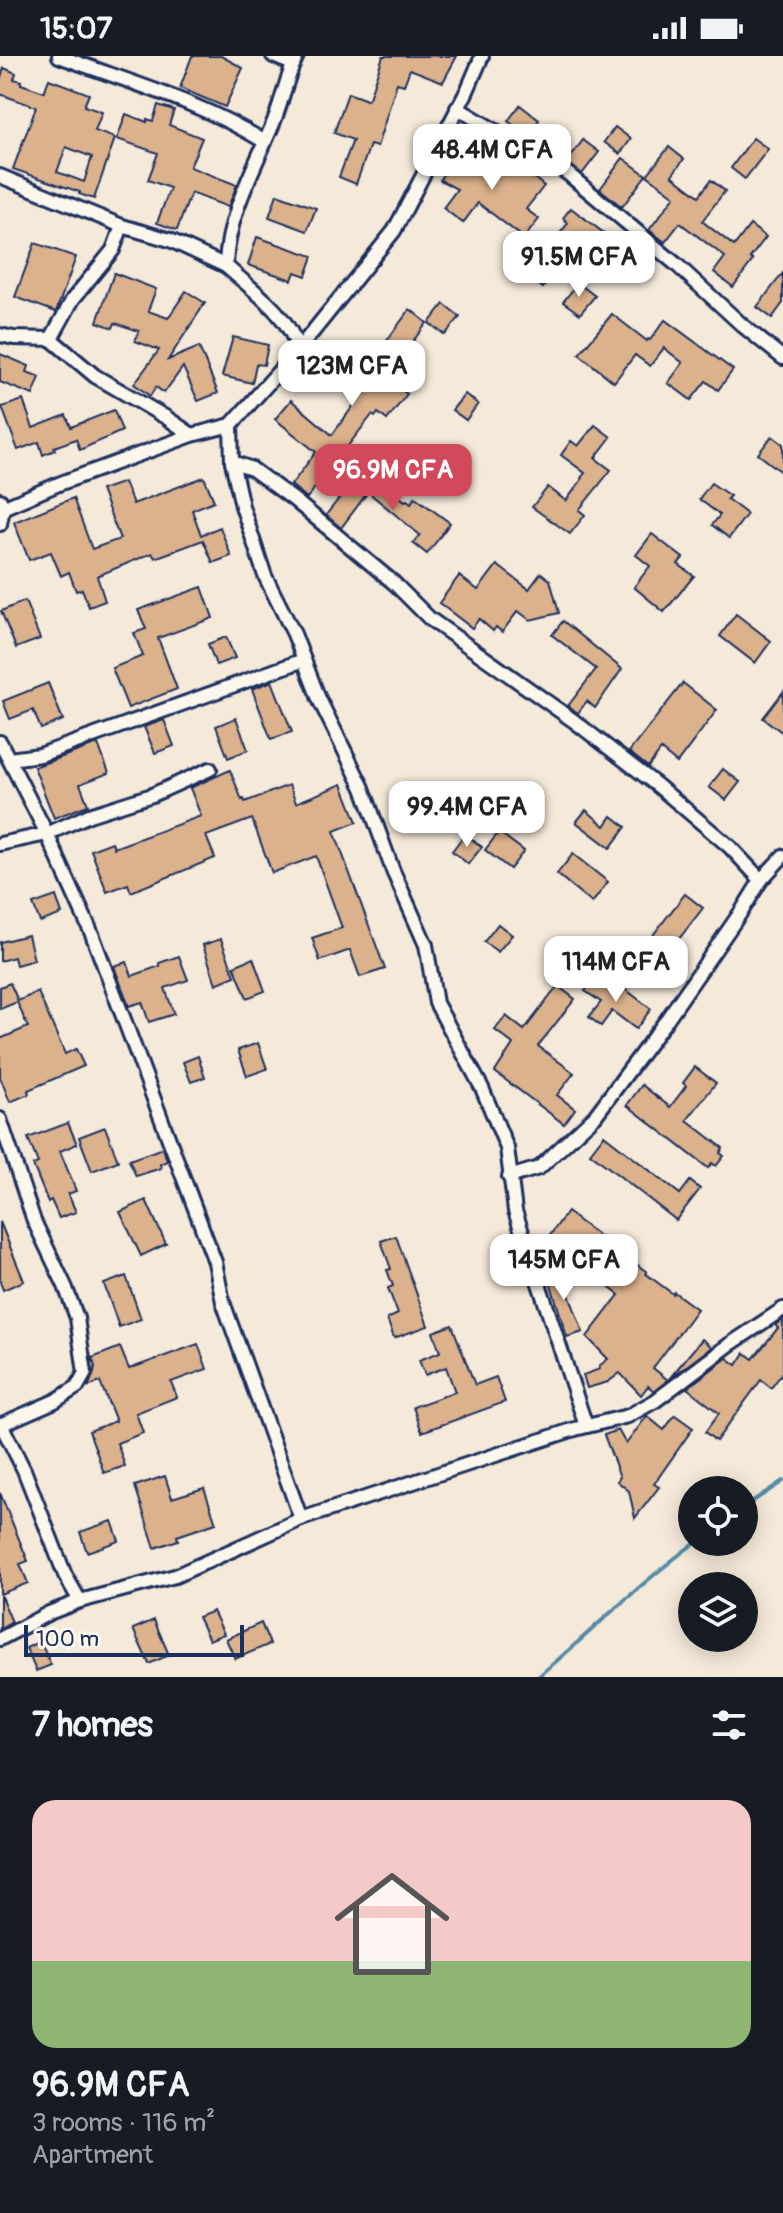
<!DOCTYPE html>
<html lang="en">
<head>
<meta charset="utf-8">
<style>
	:root { --surface:#171b24; --page:#20242c; --text:#f1f3f6; --muted:#9ea1a6; --accent:#d1495b }
	body { margin:0; font-family:Pangolin,sans-serif; background:var(--page); color:var(--text); height:100vh; display:flex; flex-direction:column; font-size:30px; white-space:nowrap }
	* { box-sizing:border-box; margin:0 }
	p { font-size:26px; color:var(--muted) }
	.icon { flex:none; width:44px; height:44px; fill:none; stroke:currentColor; stroke-width:2; stroke-linecap:round; stroke-linejoin:round }
	.map { position:relative; height:1621px; overflow:hidden }
	.drawer { display:flex; flex-direction:column; background:var(--surface); flex:1 }
	.drawer>* { flex:none }
	.controls { position:absolute; left:678px; top:1420px; display:grid; gap:16px }
	.controls a { display:grid; place-items:center; width:80px; height:80px; border-radius:50%; background:var(--surface); box-shadow:0 4px 20px #0003; font-size:40px }
	.scale { position:absolute; left:24px; bottom:20px; width:220px; box-sizing:border-box; padding-left:8px; border:4px solid #1b2f5e; border-top:0; font-size:22px; line-height:28px; white-space:nowrap; color:#1b2f5e; -webkit-text-stroke:6px #fbf7ec; paint-order:stroke }
	.price { position:absolute; translate:-50% -68px; padding:0 18px; border-radius:16px; background:#fff; color:#222; font-size:26px; line-height:52px; filter:drop-shadow(0 2px 4px #0008) }
	.price::after { content:''; position:absolute; left:50%; top:48px; width:24px; height:18px; margin-left:-12px; background:inherit; clip-path:polygon(0 0,100% 0,50% 100%) }
	.price.on { background:var(--accent); color:#fff }
	ul { padding:0; list-style:none }
	li { display:grid; align-content:center; gap:16px; height:424px; padding:0 32px }
	li span { display:grid; place-items:center; height:248px; border-radius:24px; color:#555 }
	li>.icon { margin-inline-start:auto }
	span .icon { width:144px; height:144px; fill:#fffc; stroke-width:1 }
	li b { font-size:34px }
	h2 { display:flex; justify-content:space-between; align-items:center; height:96px; padding:0 32px; font-size:34px }
	.status { display:flex; justify-content:space-between; align-items:center; height:56px; padding:0 40px; background:var(--surface); direction:ltr }
	.status svg { height:22px; fill:currentColor }
	.map>svg:first-child { display:block }
	.lines { fill:none; stroke-linecap:round; stroke-linejoin:round }
	.stream { stroke:#548ba7; stroke-width:4 }
	.building { fill:#dbb28c; stroke:#1b2f5e; stroke-width:2; fill-rule:evenodd }
	.street-casing { stroke:#1b2f5e; stroke-width:18 }
	.street { stroke:#fbf7ec; stroke-width:12 }
</style>
</head>
<body>
<div class="status"><b>15:07</b><svg viewBox="0 0 49 12"><path d="M0 12V9h3v3zM5 12V6h3v6zM10 12V3h3v9zM15 12V0h3v12zM26 1h20v11H26zM47 4h2v5h-2z"/></svg></div>
<div class="map">
<svg width="783" height="1621" viewBox="0 0 783 1621">
	<rect width="100%" height="100%" fill="#f5e9d9"/>
	<filter id="ink" filterUnits="userSpaceOnUse"><feTurbulence type="fractalNoise" baseFrequency=".0125" numOctaves="2"/><feDisplacementMap in="SourceGraphic" scale="16" xChannelSelector="R" yChannelSelector="G"/><feConvolveMatrix kernelMatrix="1 2 1 2 8 2 1 2 1" color-interpolation-filters="sRGB"/></filter>
	<g filter="url(#ink)">
		<g class="lines">
			<!-- stream -->
			<g class="stream">
				<path d="M744 1451 783 1425"/>
				<path d="M538 1621C591 1576 640 1527 696 1486"/>
			</g>
		</g>
		<!-- building -->
		<g class="building">
			<path d="M192 0H221L243 12 225 51 180 32Z"/>
			<path d="M383 0H457L443 26 410 13 404 29 397 27 377 91 370 89 356 128 339 121 353 84 334 77 348 37 367 44 369 42Z"/>
			<path d="M4 12 16 17 14 23 21 25V28L44 36 49 23 89 38 84 50 102 56 95 75 115 82 94 143 79 138 80 136 13 113 36 51 0 38V24ZM66 91 92 101 84 126 57 116Z"/>
			<path d="M158 49 174 54 169 69 202 82 190 111 237 129 228 151 191 137 177 174 157 167 170 132 148 124 158 97 117 83 126 58 147 66V63L153 65Z"/>
			<path d="M520 49 539 64 527 80 508 65Z"/>
			<path d="M615 71 631 83 620 98 604 86Z"/>
			<path d="M753 82 768 93 745 123 731 112Z"/>
			<path d="M583 84 599 96 582 118 567 106Z"/>
			<path d="M457 91 467 97 464 101 472 105 470 108 487 122 490 118 492 119 505 103 512 108 514 106 544 130 526 153 539 163 524 182 478 147 463 167 443 152 457 133 440 124Z"/>
			<path d="M669 91 684 103 672 119 699 140 711 124 725 135 702 165 734 190 750 169 766 181 750 202 753 204 733 231 714 216 725 201 680 167 665 186 649 174 675 140 647 119Z"/>
			<path d="M623 102 646 119 622 151 600 133Z"/>
			<path d="M277 138 316 152 307 175 269 161Z"/>
			<path d="M571 152 605 178 602 182 626 200 610 222 593 210 591 212 571 197 543 232 512 208 528 187 543 199 568 167 563 162Z"/>
			<path d="M257 181 313 200 306 220 295 216 292 224 248 209Z"/>
			<path d="M35 187 76 201 56 256 15 241Z"/>
			<path d="M114 217 156 233 148 255 168 262 186 235 205 247 168 304 199 291 218 337 198 345 183 311 164 337 156 331 150 340 134 328 159 294 135 285 139 275 115 267 113 272 97 266Z"/>
			<path d="M783 217V247L772 262 757 251Z"/>
			<path d="M578 227 595 240 580 258 563 246Z"/>
			<path d="M444 248 460 261 445 279 429 267Z"/>
			<path d="M410 253 427 267 385 321 407 338 387 364 378 357 375 361 372 359 307 442 291 429 316 396 275 363 291 344 332 379 359 342 350 335Z"/>
			<path d="M612 258 647 285 648 283 650 284 665 264 733 314 718 334 706 325 691 344 668 327 683 307 664 292 650 310 635 299 614 326 579 298Z"/>
			<path d="M233 281 268 289 264 309 256 308 252 327 222 320Z"/>
			<path d="M0 298 29 310 27 316 40 321 33 339 0 326Z"/>
			<path d="M465 338 478 348 466 364 452 354Z"/>
			<path d="M23 344 33 372 66 359 71 371 114 354 122 375 80 394 76 383 54 391 55 394 43 399 39 386 18 394 2 351Z"/>
			<path d="M595 369 611 381 595 402 611 414 579 454 585 459 570 478 532 451 548 431 566 445 582 423 581 422 585 417 561 399 571 385 578 390Z"/>
			<path d="M772 380 783 388V417L758 398Z"/>
			<path d="M368 417 405 445 407 444 411 447 415 441 450 467 427 498 413 487 420 479 368 436 341 472 326 459 345 435 351 440Z"/>
			<path d="M204 421 214 445 192 454 201 479 220 471 231 500 213 507 203 484 155 502 152 497 97 520 105 545 89 551 82 533 76 535 69 516 61 520 51 496 29 504 14 466 73 442 92 493 120 483 101 434 124 426 133 448Z"/>
			<path d="M711 427 730 440 727 443 747 458 729 482 712 469 720 459 699 443Z"/>
			<path d="M652 478 683 502 678 508 694 520 664 556 634 531 650 510 636 499Z"/>
			<path d="M497 509 529 533 541 517 550 524 559 557 530 564 518 555 502 576 496 571 493 575 479 563 472 572 439 547 459 520 478 534Z"/>
			<path d="M202 531 213 562 158 582 177 633 128 652 112 612 143 600 134 577 146 573 138 554Z"/>
			<path d="M25 545 40 583 16 592 1 555Z"/>
			<path d="M736 558 771 585 755 607 720 580Z"/>
			<path d="M563 565 622 613 595 652 587 645 578 657 568 650 596 613 552 579Z"/>
			<path d="M226 581 235 602 216 609 208 588Z"/>
			<path d="M272 625 292 676 271 683 252 633Z"/>
			<path d="M48 627 63 664 41 673 33 654 10 663 3 645Z"/>
			<path d="M683 627 717 654 677 707 661 694 648 711 629 696Z"/>
			<path d="M783 636V677L763 662Z"/>
			<path d="M236 662 248 694 228 702 216 670Z"/>
			<path d="M164 664 174 690 155 697 144 671Z"/>
			<path d="M98 688 109 717 80 728 88 749 54 762 34 711Z"/>
			<path d="M723 713 740 726 726 744 709 731Z"/>
			<path d="M230 714 242 744 244 743 245 746 289 729 296 747 342 728 357 766 334 775 385 913 360 921 350 894 320 905 312 882 342 872 316 800 272 817 252 763 206 780 215 802 131 836 128 828 107 836 91 794 112 786 114 792 201 760 190 732Z"/>
			<path d="M586 754 605 770 612 760 626 771 610 792 576 766Z"/>
			<path d="M499 776 524 795 510 813 485 794Z"/>
			<path d="M465 778 482 791 468 808 452 795Z"/>
			<path d="M573 798 608 826 592 847 557 818Z"/>
			<path d="M685 838 703 852 664 902 646 888Z"/>
			<path d="M56 840 62 858 40 866 33 848Z"/>
			<path d="M498 868 512 879 498 896 484 886Z"/>
			<path d="M28 879 34 904 16 909 14 901 0 905V886Z"/>
			<path d="M221 883 235 920 216 928 203 889Z"/>
			<path d="M179 900 188 924 165 932 174 958 149 966 142 946 129 950 114 910 127 906 132 920 160 910 159 907Z"/>
			<path d="M253 902 265 935 247 942 234 910Z"/>
			<path d="M596 921 612 932 616 926 651 953 636 973 612 955 601 970 589 961 601 946 585 935Z"/>
			<path d="M10 927 18 945 38 936 65 998 76 993 84 1010 28 1034 29 1038 10 1046 0 1021V983L28 971 17 946 0 953V931Z"/>
			<path d="M558 930 575 943 538 990 574 1017 557 1039 575 1053 564 1068 495 1016 513 988 495 974 506 960 524 974Z"/>
			<path d="M258 987 267 1013 247 1020 238 994Z"/>
			<path d="M198 1000 205 1021 191 1026 183 1006Z"/>
			<path d="M695 1011 716 1027 687 1064 723 1092 720 1097 724 1100 716 1110 712 1107 708 1112 627 1049 642 1029 670 1051 686 1030 683 1027Z"/>
			<path d="M68 1067 77 1088 60 1095 76 1135 68 1138 76 1156 59 1162 51 1144 48 1146 33 1109 38 1107 28 1082Z"/>
			<path d="M105 1071 118 1105 92 1115 79 1081Z"/>
			<path d="M604 1079 680 1138 690 1125 700 1133 676 1164 590 1097Z"/>
			<path d="M163 1092 167 1105 160 1108 161 1112 136 1120 129 1104Z"/>
			<path d="M146 1144 166 1188 141 1200 120 1156Z"/>
			<path d="M567 1156 647 1216 646 1218 673 1238 674 1236 697 1253 653 1312 668 1324 654 1335 648 1330 641 1339 620 1317 608 1326 587 1332 583 1319 600 1313 599 1310 608 1303 587 1281 619 1239 590 1217 592 1215 548 1182Z"/>
			<path d="M0 1166 24 1225 3 1234 0 1226Z"/>
			<path d="M396 1180 428 1270 394 1282 387 1263 398 1258 388 1232 393 1230 387 1214 391 1213 381 1185Z"/>
			<path d="M558 1209 583 1276 567 1281 546 1212Z"/>
			<path d="M126 1220 141 1263 119 1271 104 1228Z"/>
			<path d="M783 1264V1316L771 1332 761 1324 716 1385 705 1376 719 1357 687 1332 727 1302 737 1309 745 1297 753 1303 778 1272 775 1269Z"/>
			<path d="M452 1269 475 1329 496 1321 505 1346 422 1376 413 1351 455 1336 446 1311 425 1319 419 1304 440 1296 433 1276Z"/>
			<path d="M702 1283 712 1291 669 1323Z"/>
			<path d="M198 1288 207 1313 171 1326 177 1341 136 1357 143 1377 117 1387 125 1410 104 1417 89 1375 116 1365 100 1326 88 1331 94 1317 95 1310 92 1302 120 1291 129 1313Z"/>
			<path d="M675 1359 693 1372 654 1428 659 1431 635 1462 629 1435 617 1425 620 1421 604 1379 618 1374 626 1388 647 1360 664 1374Z"/>
			<path d="M165 1420 172 1442 204 1432 216 1467 177 1480 178 1484 155 1492 135 1430Z"/>
			<path d="M0 1437 28 1505 20 1508 28 1527 0 1538 12 1566 0 1573Z"/>
			<path d="M112 1465 119 1485 87 1496 80 1476Z"/>
			<path d="M213 1555 224 1578 209 1584 198 1561Z"/>
			<path d="M154 1564 169 1599 149 1608 133 1573Z"/>
			<path d="M261 1567 270 1588 235 1603 226 1583Z"/>
			<path d="M40 1585 51 1609 36 1615 26 1592Z"/>
		</g>
		<g class="lines">
			<!-- street casing -->
			<g class="street-casing">
				<g id="street">
					<path d="M59 0C128 26 202 46 265 86"/>
					<path d="M273 0 293 8"/>
					<path d="M457 52 567 117 677 209 742 269 783 302"/>
					<path d="M0 120 122 170 170 184 226 210C227 161 253 115 272 70 282 47 286 22 297 0"/>
					<path d="M226 210C252 234 289 258 298 294"/>
					<path d="M0 279 14 282 51 283 95 320 167 362 192 379"/>
					<path d="M51 283 73 243 113 194 122 170"/>
					<path d="M231 369 232 406 242 450 265 520 294 578 319 643 363 732 393 815 426 889 436 947 482 1032 507 1092 515 1155 586 1370"/>
					<path d="M232 406 252 413 293 443 394 527 430 563 574 665 658 730 730 791 761 824"/>
					<path d="M0 444 3 452 0 468"/>
					<path d="M0 453 61 427 192 379 231 369 298 294 394 175 467 35 482 0"/>
					<path d="M0 686 47 778 92 878 215 1206 223 1246 301 1463"/>
					<path d="M9 703 40 699 304 604"/>
					<path d="M0 788 47 778 89 759 152 739 210 713"/>
					<path d="M0 1063 34 1165 65 1230 77 1262 85 1317 77 1331 55 1345 0 1369"/>
					<path d="M509 1121 539 1112 595 1060 665 966 743 853 761 824 783 800"/>
					<path d="M1 1368 24 1414 65 1519 80 1545"/>
					<path d="M0 1583 49 1557 80 1545 175 1520 301 1463 575 1373 628 1360 655 1345 729 1289 783 1253"/>
				</g>
			</g>
			<!-- street -->
			<use href="#street" class="street"/>
		</g>
	</g>
</svg>
<div class="controls">
<a><svg class="icon" aria-label="locate" viewBox="0 0 24 24"><circle cx="12" cy="12" r="6"/><path d="M12 2v4M12 18v4M2 12h4M18 12h4"/></svg></a>
<a><svg class="icon" aria-label="layers" viewBox="0 0 24 24"><path d="M12 4l9 5-9 5-9-5zM3 14l9 5 9-5"/></svg></a>
</div>
<div class="scale">100 m</div>
<b class="price" style="left:492px;top:136px">48.4M CFA</b>
<b class="price" style="left:579px;top:243px">91.5M CFA</b>
<b class="price" style="left:352px;top:352px">123M CFA</b>
<b class="price on" style="left:393px;top:456px">96.9M CFA</b>
<b class="price" style="left:467px;top:793px">99.4M CFA</b>
<b class="price" style="left:616px;top:948px">114M CFA</b>
<b class="price" style="left:564px;top:1246px">145M CFA</b>
</div>
<section class="drawer">
<h2>7 homes<svg class="icon" aria-label="filters" viewBox="0 0 24 24"><path d="M4 7h16M4 17h16"/><circle cx="9" cy="7" r="2"/><circle cx="15" cy="17" r="2"/></svg></h2>
<ul>
<li><span style="background:linear-gradient(#f6c9c9 65%,#8fb573 0)"><svg class="icon" aria-label="home" viewBox="0 0 24 24"><path d="M3 11l9-7 9 7M6 9v11h12V9"/></svg></span><div><b>96.9M CFA</b><p>3 rooms · 116 m²</p><p>Apartment</p></div></li>
</ul>
</section>
</body>
</html>
